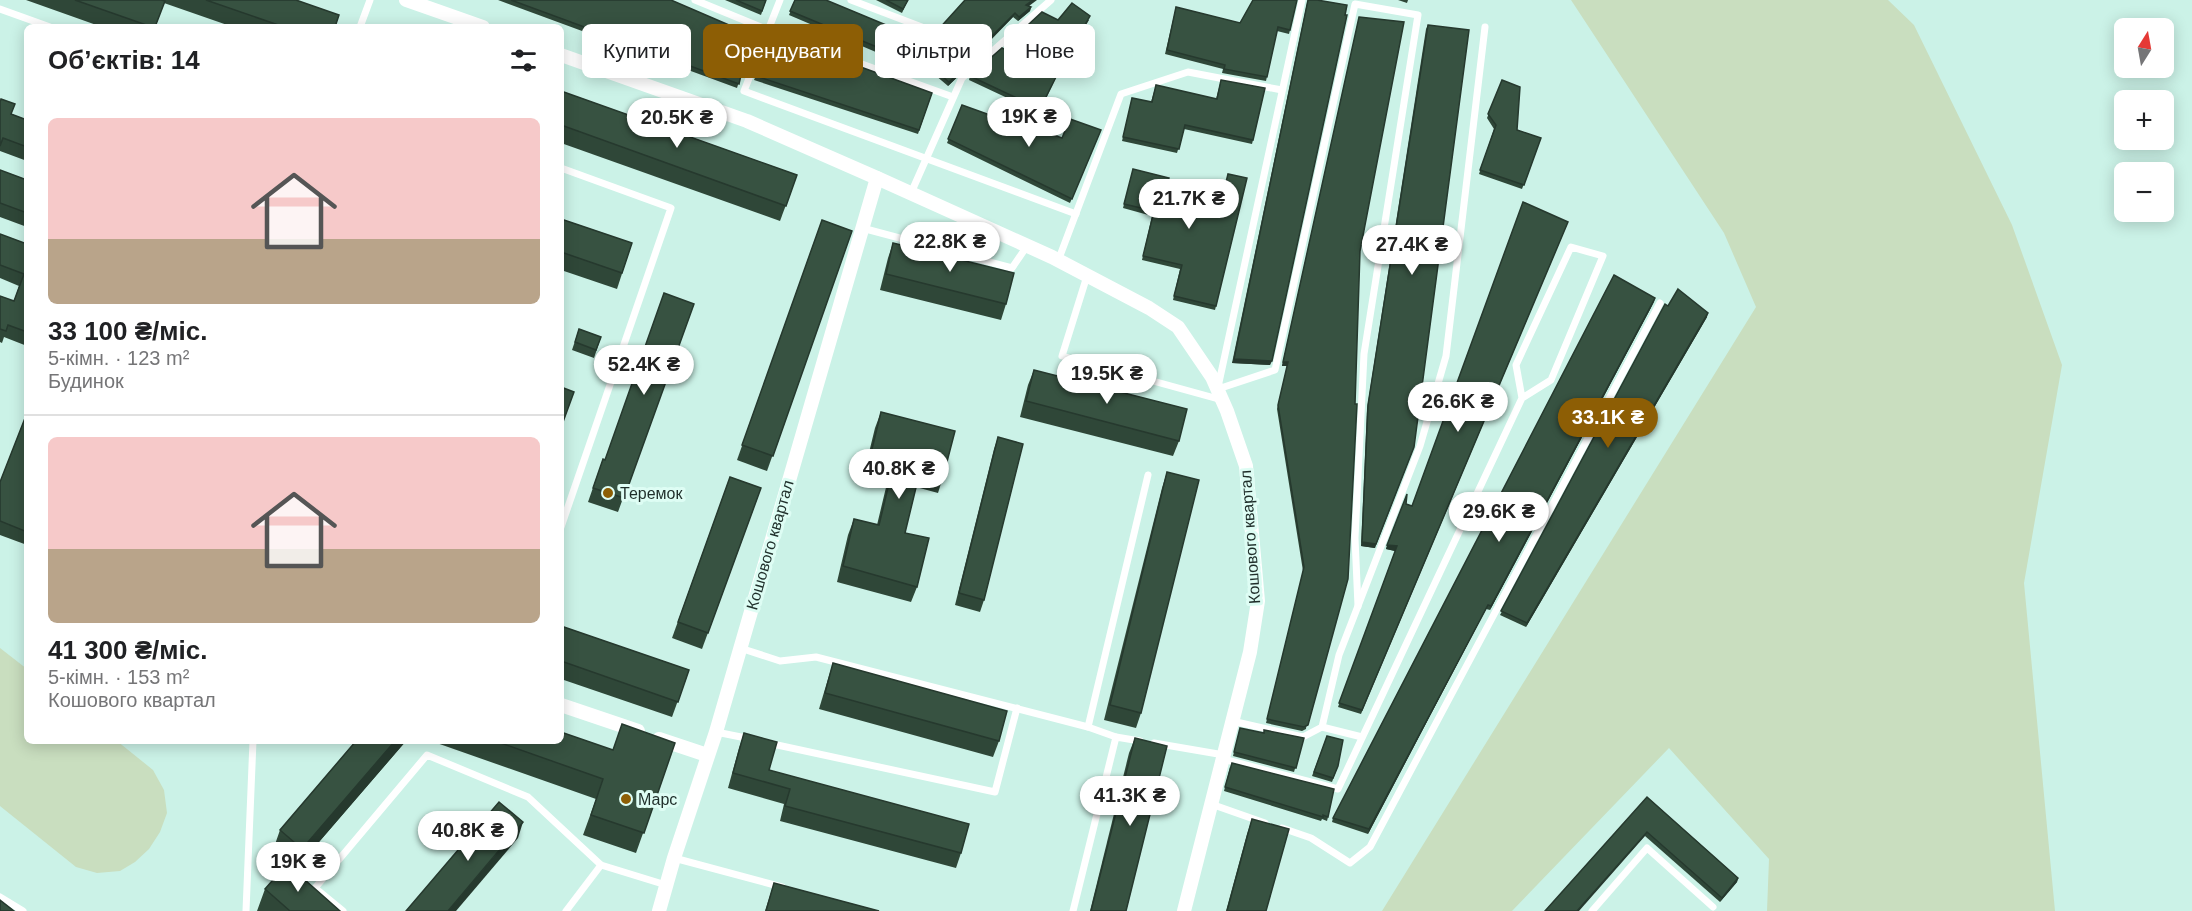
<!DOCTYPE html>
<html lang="uk">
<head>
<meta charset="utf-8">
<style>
	:root { --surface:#fff; --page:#f6f6f6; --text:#202124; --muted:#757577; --line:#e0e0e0; --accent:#8d5e05 }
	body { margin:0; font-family:Helvetica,sans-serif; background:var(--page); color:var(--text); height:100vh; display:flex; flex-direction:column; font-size:22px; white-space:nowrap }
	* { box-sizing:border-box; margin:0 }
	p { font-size:20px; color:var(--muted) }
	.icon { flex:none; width:33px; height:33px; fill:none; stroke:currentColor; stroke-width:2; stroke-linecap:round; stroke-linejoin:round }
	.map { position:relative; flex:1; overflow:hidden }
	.drawer { position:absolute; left:24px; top:24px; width:540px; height:720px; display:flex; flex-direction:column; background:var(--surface); border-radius:9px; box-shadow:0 3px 15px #0003 }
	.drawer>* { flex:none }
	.top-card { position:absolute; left:582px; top:24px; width:570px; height:54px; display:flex; gap:12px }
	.needle { width:39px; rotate:11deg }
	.fabs { position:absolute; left:2114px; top:18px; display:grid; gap:12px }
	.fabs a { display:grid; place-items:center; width:60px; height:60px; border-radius:9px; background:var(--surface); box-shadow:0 3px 15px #0003; font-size:30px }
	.price { position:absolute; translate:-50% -51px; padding:0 14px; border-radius:21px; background:#fff; color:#222; font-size:20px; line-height:39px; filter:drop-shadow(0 2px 3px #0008) }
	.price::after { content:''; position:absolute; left:50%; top:36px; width:18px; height:14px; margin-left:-9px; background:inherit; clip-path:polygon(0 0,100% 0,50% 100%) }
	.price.selected { background:var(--accent); color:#fff }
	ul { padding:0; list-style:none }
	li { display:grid; align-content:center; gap:12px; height:318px; padding:0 24px }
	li+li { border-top:2px solid var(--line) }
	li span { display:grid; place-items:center; height:186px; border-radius:9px; color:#555 }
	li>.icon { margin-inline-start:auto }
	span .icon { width:108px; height:108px; fill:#fffc; stroke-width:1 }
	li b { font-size:26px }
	h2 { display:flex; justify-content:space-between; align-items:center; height:72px; padding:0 24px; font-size:26px }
	.pill { padding:0 21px; border-radius:9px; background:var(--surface); box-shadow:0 3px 15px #0003; font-size:21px; line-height:54px }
	.pill.selected { background:var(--accent); color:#fff }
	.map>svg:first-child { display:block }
	.green { fill:#c9debf }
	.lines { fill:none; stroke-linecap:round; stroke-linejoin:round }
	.lane { stroke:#fff; stroke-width:7 }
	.street { stroke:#fff; stroke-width:14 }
	.wall { fill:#2f4738 }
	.shaded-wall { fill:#26392e }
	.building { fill:#375241; stroke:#26392e; stroke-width:1.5 }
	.poi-dot { fill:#8d5e05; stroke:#defdf4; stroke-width:2 }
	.labels { text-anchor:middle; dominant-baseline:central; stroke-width:6; stroke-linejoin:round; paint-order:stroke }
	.poi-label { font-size:16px; fill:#1f2e2a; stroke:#defdf4; text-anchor:start }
	.street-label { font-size:16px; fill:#1f2e2a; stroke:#defdf4 }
</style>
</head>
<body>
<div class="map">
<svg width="2192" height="911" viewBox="0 0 2192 911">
	<rect width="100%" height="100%" fill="#cbf2e7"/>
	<!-- green -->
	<g class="green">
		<path d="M1571 0H1888L1914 25 2012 225 2062 365 2024 583 2055 911H1767L1769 859 1669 748 1512 911H1382L1756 307 1724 233Z"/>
		<path d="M0 648 27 669V741H117L153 770 164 790 167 813 160 832 149 849 135 862 120 871 97 873 76 867 0 806Z"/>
	</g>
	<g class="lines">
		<!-- lane -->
		<g class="lane">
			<path d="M695 0 768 30 953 97"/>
			<path d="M780 0 744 91 1076 214"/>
			<path d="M851 0 927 29"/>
			<path d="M0 9 50 27"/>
			<path d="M360 27 370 0"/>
			<path d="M561 168 671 208 561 527"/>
			<path d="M911 193 962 78 1051 0"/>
			<path d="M862 228 1012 268 1027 246"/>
			<path d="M1058 261 1121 94 1188 72 1282 90"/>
			<path d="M1087 276 1062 356 1222 400"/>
			<path d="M1218 387 1302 0"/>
			<path d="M1218 389 1275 370 1355 4 1418 15 1364 354 1355 538 1358 606"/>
			<path d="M740 648 780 661 816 657 1088 727 1116 737"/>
			<path d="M1232 721 1303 737 1322 727 1339 655 1420 446 1446 356 1485 27"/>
			<path d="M1088 727 1148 475"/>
			<path d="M1322 727 1362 737"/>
			<path d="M716 732 751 739"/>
			<path d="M768 743 995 792 1017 708"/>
			<path d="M1154 743 1224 755"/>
			<path d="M1223 759 1338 789 1522 398 1551 380 1603 256 1571 247 1516 365 1522 398"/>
			<path d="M1211 804 1265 823"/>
			<path d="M1282 828 1311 838 1350 863 1370 847 1660 303"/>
			<path d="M674 858 782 887"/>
			<path d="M0 897 23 911"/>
			<path d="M246 911 253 741"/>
			<path d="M343 911 315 888 427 755 528 797 601 865 666 885"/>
			<path d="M566 911 601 865"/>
			<path d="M1073 911 1116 737 1140 741"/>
			<path d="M1592 911 1647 848 1713 907"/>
		</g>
		<!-- street -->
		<g class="street">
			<path d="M406 0 483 27"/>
			<path d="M561 55 747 121 877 178 1052 257 1149 308 1178 327 1212 377 1227 411 1246 466 1258 601 1250 652 1184 911"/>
			<path d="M561 705 638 731"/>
			<path d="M659 739 707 755"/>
			<path d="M659 911 674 858 716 732 877 178"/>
		</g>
	</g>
	<!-- wall -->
	<g class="wall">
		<path d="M26 0H296L335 27H233L164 3 155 27H102Z"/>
		<path d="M498 0H671L759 38 744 76 741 75 737 88Z"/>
		<path d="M725 0H766L761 15Z"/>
		<path d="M795 0 927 42 1029 6 1031 7 1030 11 1018 21 1013 17 989 42V47L948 86 915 58 911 67 789 15Z"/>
		<path d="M876 0H908L902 13Z"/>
		<path d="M1253 0 1290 30 1289 34 1277 31 1266 81 1222 73 1223 69 1165 54 1176 7 1240 23Z"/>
		<path d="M1308 0 1270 365 1232 363 1307 3Z"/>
		<path d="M1398 0H1408L1407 3Z"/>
		<path d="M1359 17 1360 251 1306 729 1302 731 1266 723 1303 571 1277 409 1287 366H1282Z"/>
		<path d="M1058 20H1089L1059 71 1039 113 969 80 970 76 1039 66 1050 49 1027 29 1028 25Z"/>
		<path d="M1428 25 1375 548 1361 546 1367 409 1426 29Z"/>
		<path d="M773 35 932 93 918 134 754 80Z"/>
		<path d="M1221 80 1253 140 1252 144 1184 129 1177 153 1122 141 1132 98 1151 102 1156 85 1216 99Z"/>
		<path d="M1502 80 1517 130 1541 138 1522 189 1479 174 1494 129 1487 118Z"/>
		<path d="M561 91 797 175 780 221 561 143Z"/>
		<path d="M0 102 11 114 27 120V161L0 151Z"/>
		<path d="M962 105 1001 119 1062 138 1101 130 1070 203 947 143Z"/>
		<path d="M1133 169 1168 181 1222 194 1228 174 1216 306 1215 310 1173 300 1180 269 1142 260 1152 216 1123 208Z"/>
		<path d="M0 170 27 180V227L0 217Z"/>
		<path d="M561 219 632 243 617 289 561 270Z"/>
		<path d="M822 220 852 231 767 471 737 460Z"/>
		<path d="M1568 222 1361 714 1338 707 1395 551 1386 549 1406 504 1412 506Z"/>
		<path d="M0 234 27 244V346L4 337 2 343 0 342V296L14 301 19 286 0 278Z"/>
		<path d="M893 243 1006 304 1001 320 880 290 888 258Z"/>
		<path d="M1654 302 1490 610 1486 609 1368 834 1332 822 1333 818Z"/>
		<path d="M694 304 618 512 588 502 603 459 605 460Z"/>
		<path d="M1668 306 1707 317 1526 627 1500 615Z"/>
		<path d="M579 329 601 337 594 358 572 350Z"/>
		<path d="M1034 370 1179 441 1173 456 1020 417 1028 385Z"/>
		<path d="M881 412 943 477 938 493 916 487 905 533 917 587 911 602 837 582 848 535 854 519 877 525 888 479 864 473 875 428Z"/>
		<path d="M27 413V545L0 535V482Z"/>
		<path d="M998 437 984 600 980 612 955 605 994 449Z"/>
		<path d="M1167 472 1141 713 1136 728 1104 720 1162 488Z"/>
		<path d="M730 477 761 488 702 649 672 638Z"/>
		<path d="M561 626 689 670 672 717 561 679Z"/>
		<path d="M833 663 999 741 993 757 819 709 828 679Z"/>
		<path d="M1239 732 1304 738 1294 772 1233 756Z"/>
		<path d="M744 733 769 770 961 853 956 868 780 821 784 804 728 788 739 748Z"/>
		<path d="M1327 736 1338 766 1332 782 1312 776Z"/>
		<path d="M1135 738 1126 911H1090L1129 753Z"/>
		<path d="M356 741H406L294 871 340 911H257L265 889 286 865 272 853 280 830Z"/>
		<path d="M431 741H561L613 750 675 743 636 853 583 835 596 799Z"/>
		<path d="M1230 767 1328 817 1327 821 1322 819 1321 821 1224 791Z"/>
		<path d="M1647 797 1738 878 1737 882 1720 902 1645 836Z"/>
		<path d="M1252 819 1266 911H1226L1247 834Z"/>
		<path d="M774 883 879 911H765Z"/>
	</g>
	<!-- shaded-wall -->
	<g class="shaded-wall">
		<path d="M1033 0H1037L1025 9 1026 5Z"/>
		<path d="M1031 7 1030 11 1018 21 1019 17Z"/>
		<path d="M1015 13 1013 17 985 45 987 41Z"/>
		<path d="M991 43 989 47 948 86 949 82Z"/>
		<path d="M1655 298 1654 302 1490 610 1491 606Z"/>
		<path d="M1708 313 1707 317 1526 627 1527 623Z"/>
		<path d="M1234 359 1272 361 1270 365 1232 363Z"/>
		<path d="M1283 362H1288L1287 366H1282Z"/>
		<path d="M1414 447 1375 548 1361 546 1362 542Z"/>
		<path d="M1387 545 1397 546 1395 551 1386 549Z"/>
		<path d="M1488 605 1486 609 1368 834 1369 829Z"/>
		<path d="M395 741H406L294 871 302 849Z"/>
		<path d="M523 822 518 838 456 911H448Z"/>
		<path d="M1647 832 1645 836 1579 911H1577Z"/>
		<path d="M1738 878 1737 882 1720 902 1722 898Z"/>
	</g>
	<!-- building -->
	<g class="building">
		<path d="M75 0H161L165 1 155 27H152Z"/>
		<path d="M206 0H296L339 15 335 27H284Z"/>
		<path d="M511 0H671L759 38 745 72 742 71 739 84Z"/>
		<path d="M736 0H766L762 11Z"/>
		<path d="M795 0H826L927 42 965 0H1033L1026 5 1031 7 1019 17 1015 13 987 41 991 43 949 82 916 54 913 62 790 11Z"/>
		<path d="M886 0H908L903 9Z"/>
		<path d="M1253 0H1297L1290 30 1278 27 1267 77 1224 69 1225 65 1167 50 1176 7 1240 23Z"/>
		<path d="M1308 0H1317L1347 5 1345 15H1347L1272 361 1234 359Z"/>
		<path d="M1072 3 1090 16 1061 67 1040 109 970 76 1002 48 1039 66 1053 46 1028 25 1042 12 1058 20Z"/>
		<path d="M1359 17 1404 22 1360 251 1355 404H1357L1348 579 1308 725 1304 727 1267 719 1304 567 1278 405 1288 362H1283Z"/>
		<path d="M1428 25 1469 30 1414 447 1376 544 1362 542 1368 405Z"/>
		<path d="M773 35 932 93 919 130 756 76Z"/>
		<path d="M1221 80 1265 88 1253 140 1185 125 1179 149 1123 137 1132 98 1152 102 1156 85 1217 99Z"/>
		<path d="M1502 80 1520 87 1517 130 1541 138 1524 185 1480 170 1496 125 1488 114Z"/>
		<path d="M561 91 797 175 786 206 561 125Z"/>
		<path d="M1 99 15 104 11 114 27 120V147L3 138 0 146V102Z"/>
		<path d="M962 105 1001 119 1002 116 1062 138 1070 119 1101 130 1072 199 948 139Z"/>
		<path d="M1133 169 1169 178 1168 181 1223 195 1228 174 1247 178 1216 306 1174 296 1182 265 1143 256 1154 211 1124 204Z"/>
		<path d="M0 170 27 180V213L0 203Z"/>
		<path d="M1523 202 1568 222 1362 710 1339 703 1397 546 1387 545 1407 494 1406 504 1412 506Z"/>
		<path d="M561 219 632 243 622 273 561 252Z"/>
		<path d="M822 220 852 231 773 456 742 445Z"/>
		<path d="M0 234 27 244V332L8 325 6 331 0 329V296L14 301 24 274 0 265Z"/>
		<path d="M893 243 1014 273 1006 304 886 274Z"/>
		<path d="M1614 275 1655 298 1491 606 1488 605 1369 829 1333 818Z"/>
		<path d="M1678 289 1708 313 1527 623 1501 611 1665 304 1668 306Z"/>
		<path d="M664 293 694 304 624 498 593 488 603 459 605 460Z"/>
		<path d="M579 329 601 337 596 350 575 342Z"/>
		<path d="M1034 370 1187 409 1179 441 1026 401Z"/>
		<path d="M561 387 574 392 563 422 561 421Z"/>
		<path d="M881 412 955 431 943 477 920 471 905 533 929 538 917 587 843 566 854 519 879 525 894 463 870 457Z"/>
		<path d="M27 413V532L0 521V482Z"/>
		<path d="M998 437 1023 444 984 600 959 593Z"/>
		<path d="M1167 472 1199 480 1141 713 1110 705Z"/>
		<path d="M730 477 761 488 708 633 678 622Z"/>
		<path d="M561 626 689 670 678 702 561 661Z"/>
		<path d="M833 663 1007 711 999 741 825 693Z"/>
		<path d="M622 724 675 743 644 833 591 815 603 779 495 741H561V732L613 750Z"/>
		<path d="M1240 728 1264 733V730L1304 738 1296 768 1234 752Z"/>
		<path d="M744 733 777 742 769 770 969 824 961 853 785 806 790 789 733 773Z"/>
		<path d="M1327 736 1343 740 1338 766 1333 778 1314 772Z"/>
		<path d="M1135 738 1167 746 1126 911H1091Z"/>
		<path d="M356 741H395L302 849 280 830Z"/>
		<path d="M1232 763 1334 789 1328 817 1323 815V817L1225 787Z"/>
		<path d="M1647 797 1738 878 1722 898 1647 832 1577 911H1545Z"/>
		<path d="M499 802 523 822 448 911H406Z"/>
		<path d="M1252 819 1289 829 1266 911H1227Z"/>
		<path d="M287 864 340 911H290L265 889Z"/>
		<path d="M774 883 879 911H766Z"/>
		<path d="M0 900 14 911H0Z"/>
	</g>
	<!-- markers -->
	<g class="poi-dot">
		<circle cx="608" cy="493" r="6"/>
		<circle cx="626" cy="799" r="6"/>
	</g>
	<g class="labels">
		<!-- poi labels -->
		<g class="poi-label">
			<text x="620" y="493">Теремок</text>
			<text x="638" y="799">Марс</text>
		</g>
		<!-- street labels -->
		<g class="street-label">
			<text transform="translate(1250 537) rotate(-94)">Кошового квартал</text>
			<text transform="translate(770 545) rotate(-74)">Кошового квартал</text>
		</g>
	</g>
</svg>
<div class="fabs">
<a><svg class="needle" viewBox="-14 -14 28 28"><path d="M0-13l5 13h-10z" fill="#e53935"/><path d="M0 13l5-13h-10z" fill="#757577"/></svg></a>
<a>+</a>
<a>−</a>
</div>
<b class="price" style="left:1029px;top:148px">19K ₴</b>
<b class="price" style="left:677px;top:149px">20.5K ₴</b>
<b class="price" style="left:1189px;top:230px">21.7K ₴</b>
<b class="price" style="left:950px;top:273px">22.8K ₴</b>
<b class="price" style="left:1412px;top:276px">27.4K ₴</b>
<b class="price" style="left:644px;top:396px">52.4K ₴</b>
<b class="price" style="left:1107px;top:405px">19.5K ₴</b>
<b class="price" style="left:1458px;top:433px">26.6K ₴</b>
<b class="price selected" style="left:1608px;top:449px">33.1K ₴</b>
<b class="price" style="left:899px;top:500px">40.8K ₴</b>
<b class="price" style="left:1499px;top:543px">29.6K ₴</b>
<b class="price" style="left:1130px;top:827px">41.3K ₴</b>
<b class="price" style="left:468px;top:862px">40.8K ₴</b>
<b class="price" style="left:298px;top:893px">19K ₴</b>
<div class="top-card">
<a class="pill">Купити</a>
<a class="pill selected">Орендувати</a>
<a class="pill">Фільтри</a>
<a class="pill">Нове</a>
</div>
<section class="drawer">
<h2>Об’єктів: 14<svg class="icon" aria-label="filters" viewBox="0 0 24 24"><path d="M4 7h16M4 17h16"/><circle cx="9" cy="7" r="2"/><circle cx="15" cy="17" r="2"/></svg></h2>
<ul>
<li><span style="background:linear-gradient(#f6c9c9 65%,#b9a48a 0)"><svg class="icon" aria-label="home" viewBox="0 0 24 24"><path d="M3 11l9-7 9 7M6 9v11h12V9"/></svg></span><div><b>33 100 ₴/міс.</b><p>5-кімн. · 123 m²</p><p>Будинок</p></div></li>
<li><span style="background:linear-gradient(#f6c9c9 60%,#b9a48a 0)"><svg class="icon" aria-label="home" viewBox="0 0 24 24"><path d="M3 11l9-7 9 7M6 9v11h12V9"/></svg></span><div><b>41 300 ₴/міс.</b><p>5-кімн. · 153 m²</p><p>Кошового квартал</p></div></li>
</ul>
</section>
</div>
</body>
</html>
